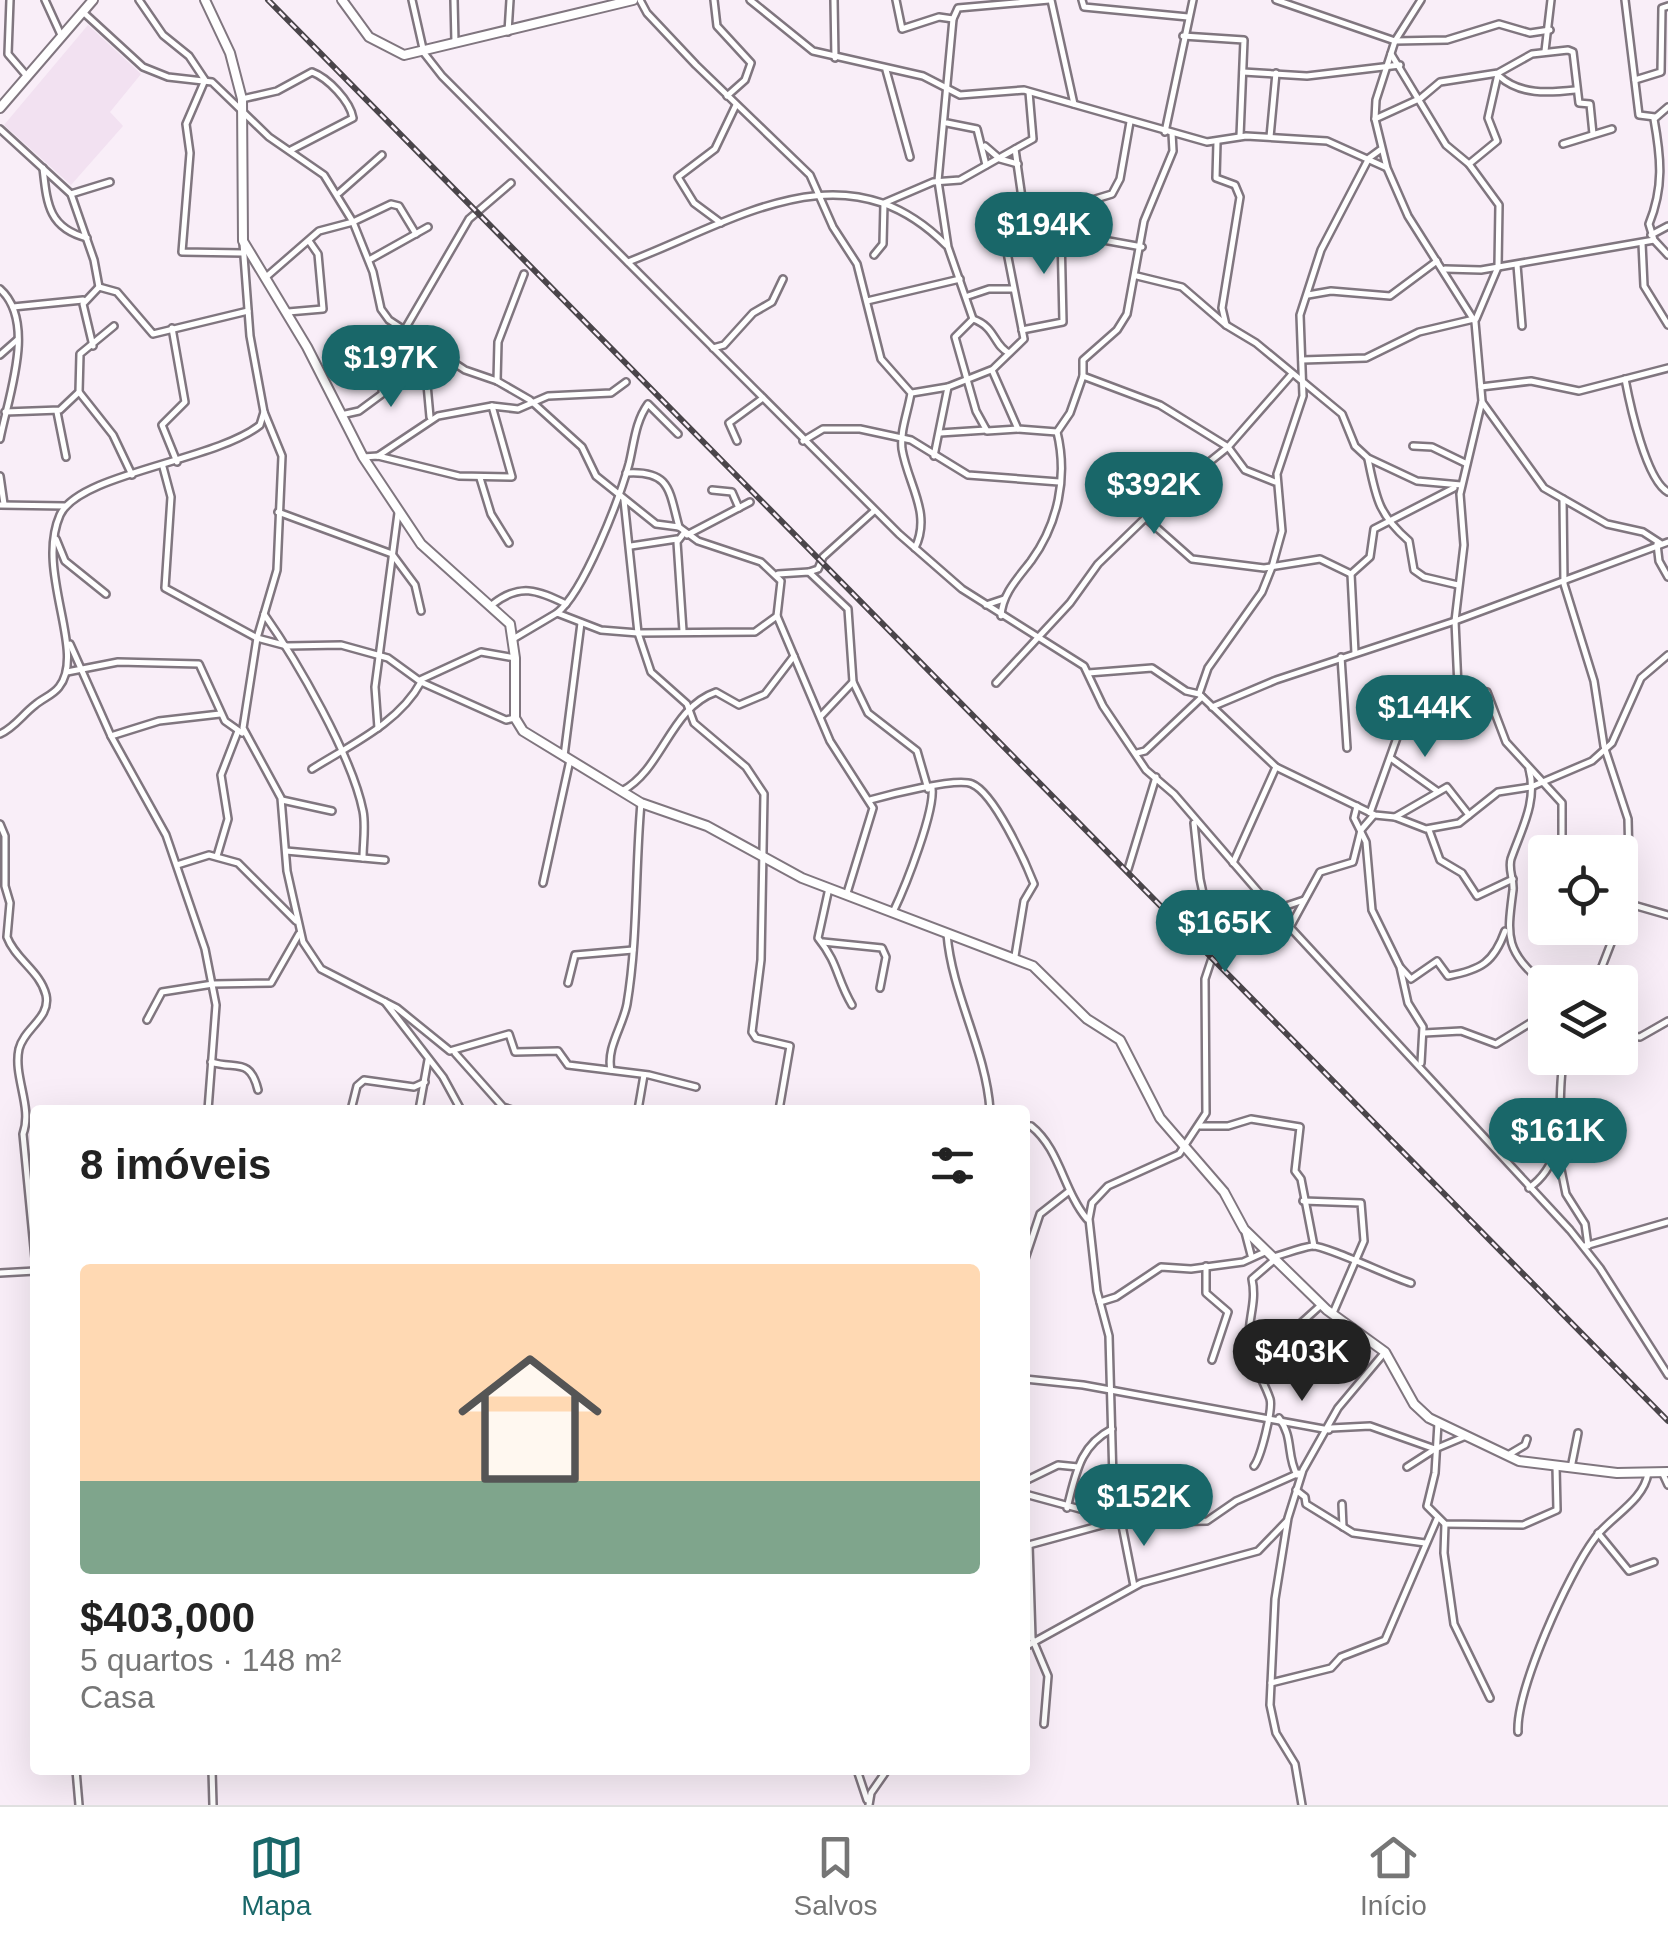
<!DOCTYPE html>
<html lang="pt">
<head>
<meta charset="utf-8">
<style>
	:root { --surface:#fff; --page:#f6f6f6; --text:#222; --muted:#767676; --line:#e0e0e0; --accent:#196769 }
	body { margin:0; font-family:Helvetica,sans-serif; background:var(--page); color:var(--text); height:100vh; display:flex; flex-direction:column; font-size:38px; white-space:nowrap }
	* { box-sizing:border-box; margin:0 }
	p { font-size:32px; color:var(--muted) }
	.icon { flex:none; width:55px; height:55px; fill:none; stroke:currentColor; stroke-width:2; stroke-linecap:round; stroke-linejoin:round }
	.map { position:relative; flex:1; overflow:hidden }
	.drawer { position:absolute; left:30px; top:1105px; width:1000px; height:670px; display:flex; flex-direction:column; background:var(--surface); border-radius:10px; box-shadow:0 10px 40px #0002 }
	.drawer>* { flex:none }
	.controls { position:absolute; left:1528px; top:835px; display:grid; gap:20px }
	.controls a { display:grid; place-items:center; width:110px; height:110px; border-radius:10px; background:var(--surface); box-shadow:0 10px 40px #0002; font-size:50px }
	.price { position:absolute; translate:-50% -85px; padding:0 22px; border-radius:35px; background:var(--accent); color:#fff; font-size:32px; line-height:65px; filter:drop-shadow(0 2px 5px #0008) }
	.price::after { content:''; position:absolute; left:50%; top:60px; width:30px; height:22px; margin-left:-15px; background:inherit; clip-path:polygon(0 0,100% 0,50% 100%) }
	.price.on { background:#222; color:#fff }
	ul { padding:0; list-style:none }
	li { display:grid; align-content:center; gap:20px; height:530px; padding:0 50px }
	li+li { border-top:2px solid var(--line) }
	li span { display:grid; place-items:center; height:310px; border-radius:10px; color:#555 }
	li>.icon { margin-inline-start:auto }
	span .icon { width:180px; height:180px; fill:#fffc; stroke-width:1 }
	li b { font-size:42px }
	h2 { display:flex; justify-content:space-between; align-items:center; height:120px; padding:0 50px; font-size:42px }
	.menu { display:flex; justify-content:space-around; align-items:center; height:140px; border-top:2px solid var(--line); background:var(--surface); font-size:28px; color:var(--muted) }
	.menu a { display:grid; justify-items:center; gap:5px }
	.menu .on { color:var(--accent) }
	.map>svg:first-child { display:block }
	.built { fill:#f2e1f1 }
	.lines { fill:none; stroke-linecap:round; stroke-linejoin:round }
	.street-casing { stroke:#80767f; stroke-width:10 }
	.secondary-casing { stroke:#80767f; stroke-width:12 }
	.street { stroke:#fff; stroke-width:5 }
	.secondary { stroke:#fff; stroke-width:8 }
	.rail-casing { stroke:#4a454a; stroke-width:6 }
	.rail { stroke:#f9eef8; stroke-width:2.5; stroke-dasharray:8; stroke-linecap:butt }
</style>
</head>
<body>
<div class="map">
<svg width="1668" height="1805" viewBox="0 0 1668 1805">
	<rect width="100%" height="100%" fill="#f9eef8"/>
	<!-- built -->
	<path class="built" d="M88 25 141 74 110 112 123 126 71 185 4 125Z"/>
	<g class="lines">
		<!-- street casing -->
		<g class="street-casing">
			<g id="street">
				<path d="M10 0 8 54 26 75"/>
				<path d="M45 0 61 35"/>
				<path d="M139 0 163 35 189 56 205 80 186 124 190 153 182 252 243 253"/>
				<path d="M412 0 424 53 442 76 899 534 962 589 1084 666 1103 706 1146 770 1174 794 1274 910 1570 1230 1600 1268 1668 1375"/>
				<path d="M454 0 455 42"/>
				<path d="M640 0 647 13 696 65 810 175 833 227 857 264 881 359 911 393C908 412 900 430 902 449 908 485 932 513 915 548"/>
				<path d="M714 0 717 26 751 63 745 80 727 96"/>
				<path d="M750 0 813 51 923 76 960 95 1024 90 1207 142 1246 136 1327 141 1385 167"/>
				<path d="M834 0 835 58"/>
				<path d="M896 0 902 29 939 17 953 19"/>
				<path d="M1051 0 1074 104"/>
				<path d="M1082 0 1084 7 1188 17"/>
				<path d="M1276 0 1395 41 1447 40 1499 24 1530 33 1550 30"/>
				<path d="M1421 0 1395 41 1376 100 1375 119 1387 168 1408 216 1475 322 1482 401 1460 494 1464 545 1455 621 1458 687"/>
				<path d="M1625 0 1639 115 1655 117"/>
				<path d="M83 12 143 67 168 77 212 82 269 137 324 175 353 222 373 272 381 309 389 320 465 370 497 381 530 400 582 447 596 476 656 524 679 527 698 541 761 562 781 581 777 616 755 632 638 633 601 630 557 613 513 639"/>
				<path d="M508 32 510 0"/>
				<path d="M1183 36 1244 40 1240 136"/>
				<path d="M1545 51 1551 0"/>
				<path d="M1391 54 1446 145 1469 164 1499 205 1498 267 1476 319"/>
				<path d="M886 70 910 157"/>
				<path d="M1243 72 1307 76 1400 65"/>
				<path d="M1499 76C1520 95 1548 93 1575 90"/>
				<path d="M1635 80 1661 72 1662 8 1668 6"/>
				<path d="M242 99 277 91 312 72C328 78 350 101 353 118L291 150"/>
				<path d="M1668 107 1654 119C1661 158 1664 187 1649 224L1654 240 1668 255"/>
				<path d="M1375 119 1421 98 1440 82 1498 73 1532 54 1568 50 1573 52 1579 103 1590 104 1593 134"/>
				<path d="M947 123 977 129 986 165"/>
				<path d="M0 129 71 194 94 260 99 287"/>
				<path d="M1165 132 1193 0"/>
				<path d="M1270 137 1276 73"/>
				<path d="M1217 142 1216 178 1235 185 1240 197 1222 308 1226 325"/>
				<path d="M1563 144 1612 129"/>
				<path d="M985 146 1000 159 1018 164"/>
				<path d="M1469 164 1497 141 1488 118 1498 74"/>
				<path d="M43 168C47 203 48 228 87 238"/>
				<path d="M339 193 382 155"/>
				<path d="M71 194 110 182"/>
				<path d="M1024 200 1079 204 1112 194 1120 179 1130 122"/>
				<path d="M721 223 694 203 678 177 715 149 736 105"/>
				<path d="M1026 226 1015 149 1033 139 1029 92"/>
				<path d="M1651 235 1668 226"/>
				<path d="M1642 243 1644 286 1668 325"/>
				<path d="M874 255 883 244 884 203 933 182 960 180 1015 149"/>
				<path d="M369 260 428 227"/>
				<path d="M628 262C737 220 845 144 946 245"/>
				<path d="M1517 265 1522 326"/>
				<path d="M1445 269 1481 270 1654 240"/>
				<path d="M1137 276 1182 287 1226 325 1256 343 1342 414 1355 446 1368 458 1417 481 1461 485"/>
				<path d="M265 278 319 231 353 222 391 204 399 206 416 234"/>
				<path d="M0 289C37 322 8 397 0 439"/>
				<path d="M1308 295 1331 291 1390 296 1437 261"/>
				<path d="M968 296 989 289H1013"/>
				<path d="M867 301 960 279"/>
				<path d="M13 307 83 300"/>
				<path d="M288 312 323 309 318 254 309 241"/>
				<path d="M973 319 948 247 938 181 953 19 958 8 1049 0"/>
				<path d="M973 319 955 337 976 411 987 431 1018 429"/>
				<path d="M973 319C996 327 993 345 1009 353"/>
				<path d="M172 328 185 402 162 425 177 462"/>
				<path d="M405 329 469 219 511 183"/>
				<path d="M1022 330 1063 322 1061 234"/>
				<path d="M423 341 430 417"/>
				<path d="M93 346 83 304 99 287 117 292 153 334 248 311"/>
				<path d="M713 348 724 345 753 313 772 302 783 279"/>
				<path d="M0 355 17 340"/>
				<path d="M1302 360 1366 358 1419 332 1474 319"/>
				<path d="M1083 376V360L1117 330 1127 314 1144 221 1173 151 1172 133"/>
				<path d="M1625 379C1630 405 1646 480 1668 492"/>
				<path d="M497 381 498 342 524 274"/>
				<path d="M1481 387 1531 381 1579 391 1668 368"/>
				<path d="M79 392 113 435 132 475"/>
				<path d="M912 393 948 387"/>
				<path d="M1482 402 1544 488 1607 524 1643 532 1660 543"/>
				<path d="M5 412 60 410 79 392 80 354 114 326"/>
				<path d="M57 412 66 457"/>
				<path d="M264 412 282 456 277 570 257 638 243 728 281 798 287 871 303 942 321 969 397 1008 450 1051 509 1034 515 1052 558 1051 568 1065 649 1075 696 1087"/>
				<path d="M341 415 359 411 382 394 384 363"/>
				<path d="M1057 432 1018 429 992 370 1024 339 1003 232 1026 226 1142 247"/>
				<path d="M940 433 986 430"/>
				<path d="M737 441 729 423 763 398"/>
				<path d="M803 441 823 429H860L911 440 968 475 1059 482"/>
				<path d="M1413 446 1432 447 1465 463"/>
				<path d="M378 456 438 416 492 406 518 409 548 396 611 393 626 382"/>
				<path d="M934 456 948 387 991 370"/>
				<path d="M363 457 378 456 459 476 512 477 492 406"/>
				<path d="M1368 459C1376 498 1378 514 1409 541L1414 570 1424 577 1458 585"/>
				<path d="M163 467 171 497 165 588 257 638 287 646 341 645 388 658 421 682 506 720 515 718"/>
				<path d="M626 473C671 470 669 491 679 527"/>
				<path d="M0 476 4 504"/>
				<path d="M480 478 491 514 509 543"/>
				<path d="M712 490 732 492 739 508"/>
				<path d="M1563 499 1564 584 1594 681 1604 746 1628 819 1629 861 1620 914"/>
				<path d="M624 500 638 633 651 672 687 704 694 723 746 767 764 794 761 960 752 1032 756 1038 790 1046 779 1110"/>
				<path d="M0 505 65 506"/>
				<path d="M278 512 392 554 415 585 421 611"/>
				<path d="M1148 520 1192 559 1264 568 1320 559 1351 574"/>
				<path d="M687 535 750 502"/>
				<path d="M56 539 65 561 106 594"/>
				<path d="M1657 544 1659 561 1668 577"/>
				<path d="M631 546 677 539"/>
				<path d="M809 572 818 569 823 557 874 511"/>
				<path d="M778 574 809 572 848 609 853 682 868 713 917 751 928 789"/>
				<path d="M493 604C520 583 537 590 566 604"/>
				<path d="M986 605 1004 599"/>
				<path d="M557 613C584 592 619 500 629 464 634 444 635 422 648 404L678 434"/>
				<path d="M264 614C297 661 352 756 363 811 366 826 363 843 363 858"/>
				<path d="M777 616 830 741 873 808 847 893"/>
				<path d="M1001 616C1002 594 1018 578 1031 561 1058 524 1068 477 1057 432L1070 413 1083 376 1160 405 1228 447 1245 470 1275 482"/>
				<path d="M683 631 677 542 684 533"/>
				<path d="M70 644 111 736 166 835 205 949 216 1005 208 1110"/>
				<path d="M1355 653 1351 574 1370 557 1374 529 1454 488"/>
				<path d="M1341 657 1347 748"/>
				<path d="M67 672 118 662 199 664 225 721 242 733"/>
				<path d="M1088 673 1152 668 1186 691 1199 694 1276 767 1375 815 1395 817 1426 829 1459 823 1498 792 1531 787 1592 761 1612 743 1641 678 1668 655"/>
				<path d="M420 680 481 652 515 658"/>
				<path d="M996 683 1070 603 1098 564 1172 492 1228 447 1292 374"/>
				<path d="M1459 687 1487 692 1506 742 1562 803V852"/>
				<path d="M1199 694 1208 668 1262 592 1272 567 1282 531 1277 474 1303 396 1300 315 1321 250 1369 158 1380 150"/>
				<path d="M1212 707 1276 680 1455 621 1668 542"/>
				<path d="M821 716 853 682"/>
				<path d="M378 728 375 687 398 513"/>
				<path d="M0 734C15 727 22 715 35 705 43 698 53 695 59 687 87 652 35 572 60 515 79 473 215 461 260 425L264 412 250 336 243 243"/>
				<path d="M111 736 159 721 220 714"/>
				<path d="M1137 753 1145 751 1202 697"/>
				<path d="M564 756 581 623"/>
				<path d="M1392 759 1437 791"/>
				<path d="M312 769C350 745 399 723 421 682"/>
				<path d="M1529 769C1538 801 1521 830 1511 859 1508 870 1514 879 1513 890 1507 937 1504 950 1545 985"/>
				<path d="M622 791C663 769 670 708 716 692L739 705 765 694 794 656"/>
				<path d="M282 800 332 811"/>
				<path d="M870 800C888 795 957 777 972 784 994 793 1025 861 1034 884L1024 901 1015 956"/>
				<path d="M1357 806 1354 818 1366 842 1372 910 1400 967 1408 1003 1423 1027 1421 1063"/>
				<path d="M1370 813 1399 732 1413 719 1417 701 1452 694 1458 687"/>
				<path d="M1395 817 1447 787 1469 815"/>
				<path d="M0 824 5 836V886L10 903 7 937C15 959 40 971 46 995 51 1018 24 1028 19 1049 13 1077 33 1107 23 1134L35 1258"/>
				<path d="M1429 830 1440 860 1462 873 1477 896 1513 879"/>
				<path d="M286 851 385 860"/>
				<path d="M217 856 228 819 221 775 238 731"/>
				<path d="M1233 863 1276 767"/>
				<path d="M177 865 209 855 238 863 296 921"/>
				<path d="M1128 869 1156 777"/>
				<path d="M543 883 570 760"/>
				<path d="M829 888 818 938C839 964 836 978 852 1005"/>
				<path d="M1623 902 1668 915"/>
				<path d="M894 910C906 885 935 811 932 788"/>
				<path d="M1274 910 1304 900"/>
				<path d="M1290 927 1320 872 1353 862 1361 830 1373 816"/>
				<path d="M947 934C952 995 986 1050 990 1110"/>
				<path d="M823 942 882 948 886 957 880 988"/>
				<path d="M1401 968 1411 979 1437 961 1448 976C1481 970 1494 962 1505 931"/>
				<path d="M1596 982 1617 928"/>
				<path d="M568 983 575 955 633 950"/>
				<path d="M385 1002 443 1077 461 1110"/>
				<path d="M147 1020 162 992 213 984 271 983 299 934"/>
				<path d="M1424 1033 1461 1031 1496 1044 1535 1020H1545"/>
				<path d="M1620 1035 1640 1037 1668 1021"/>
				<path d="M455 1053 503 1107 512 1110"/>
				<path d="M211 1062C236 1070 250 1057 258 1090"/>
				<path d="M611 1070C606 1048 623 1026 627 1004 638 938 635 870 641 803"/>
				<path d="M351 1110 357 1086 364 1080 414 1087 425 1082"/>
				<path d="M419 1110 428 1060"/>
				<path d="M638 1110 644 1075"/>
				<path d="M1031 1126C1060 1149 1063 1190 1087 1219"/>
				<path d="M1200 1126H1228L1251 1119 1300 1127 1295 1171 1301 1179 1314 1246"/>
				<path d="M1557 1150 1566 1194 1585 1224 1588 1246"/>
				<path d="M1529 1188C1573 1157 1554 1102 1564 1058"/>
				<path d="M1303 1201 1361 1203 1364 1241 1333 1313"/>
				<path d="M1245 1232 1251 1255"/>
				<path d="M1585 1246 1668 1222"/>
				<path d="M1273 1257C1285 1254 1299 1248 1312 1246 1325 1245 1391 1277 1411 1283"/>
				<path d="M1025 1259 1040 1214 1068 1192"/>
				<path d="M1206 1266V1293L1228 1312 1212 1360"/>
				<path d="M0 1273 35 1271"/>
				<path d="M1100 1302 1116 1297 1161 1267 1191 1269 1243 1262 1265 1252"/>
				<path d="M1252 1351 1290 1333 1321 1305"/>
				<path d="M1025 1379 1083 1385 1329 1430"/>
				<path d="M1279 1418C1294 1438 1286 1455 1297 1475"/>
				<path d="M1438 1423 1435 1473 1427 1506 1445 1524 1523 1525 1557 1510 1556 1466"/>
				<path d="M1331 1428 1370 1426 1435 1449 1466 1436"/>
				<path d="M1508 1455 1525 1445 1527 1439"/>
				<path d="M1254 1466C1261 1457 1273 1409 1270 1399 1263 1378 1250 1363 1249 1340 1248 1318 1257 1302 1252 1279L1274 1260"/>
				<path d="M1407 1467 1435 1449"/>
				<path d="M1571 1468 1578 1433"/>
				<path d="M1662 1472 1668 1485"/>
				<path d="M1025 1481 1058 1465 1078 1467"/>
				<path d="M1296 1490 1305 1497 1306 1504 1353 1533 1425 1543"/>
				<path d="M1025 1494 1113 1518"/>
				<path d="M1342 1504 1343 1527"/>
				<path d="M1067 1508C1076 1474 1079 1446 1112 1429"/>
				<path d="M1445 1524 1444 1553 1454 1624 1490 1698"/>
				<path d="M1598 1533 1629 1571 1654 1562"/>
				<path d="M1029 1545 1032 1638 1048 1676 1044 1724"/>
				<path d="M1025 1546 1135 1516 1159 1522 1207 1521 1236 1501 1299 1473"/>
				<path d="M1134 1586 1113 1480 1109 1336 1097 1291 1089 1219 1092 1203 1108 1186 1179 1154 1206 1113 1205 979 1215 949 1200 879 1194 823"/>
				<path d="M1025 1647 1141 1583 1258 1551 1287 1521"/>
				<path d="M1271 1683 1331 1668 1341 1657 1385 1640 1437 1519"/>
				<path d="M1518 1732C1516 1690 1568 1574 1595 1538 1610 1517 1644 1501 1648 1473"/>
				<path d="M76 1770 79 1805"/>
				<path d="M212 1770 213 1805"/>
				<path d="M857 1770 867 1800"/>
				<path d="M869 1805 871 1793 887 1770"/>
				<path d="M1302 1805 1295 1764 1276 1733 1270 1705 1275 1599 1288 1518 1303 1470 1338 1408 1385 1352"/>
			</g>
		</g>
		<!-- secondary casing -->
		<g class="secondary-casing">
			<g id="secondary">
				<path d="M205 0 230 53 242 99 243 241 307 347 363 457 421 544 510 624 515 658V718L523 731 641 803 707 826 802 878 1033 966 1087 1019 1120 1040 1160 1118 1224 1192 1244 1229 1327 1310 1385 1352 1414 1404 1429 1418 1519 1461 1617 1473 1668 1472"/>
				<path d="M342 0 369 37 404 55 633 0"/>
				<path d="M0 108 93 0"/>
			</g>
		</g>
		<!-- street -->
		<use href="#street" class="street"/>
		<!-- secondary -->
		<use href="#secondary" class="secondary"/>
		<!-- rail casing -->
		<g class="rail-casing">
			<path id="rail" d="M268 0 1668 1421"/>
		</g>
		<!-- rail -->
		<use href="#rail" class="rail"/>
	</g>
</svg>
<div class="controls">
<a><svg class="icon" aria-label="locate" viewBox="0 0 24 24"><circle cx="12" cy="12" r="6"/><path d="M12 2v4M12 18v4M2 12h4M18 12h4"/></svg></a>
<a><svg class="icon" aria-label="layers" viewBox="0 0 24 24"><path d="M12 4l9 5-9 5-9-5zM3 14l9 5 9-5"/></svg></a>
</div>
<b class="price" style="left:1044px;top:277px">$194K</b>
<b class="price" style="left:391px;top:410px">$197K</b>
<b class="price" style="left:1154px;top:537px">$392K</b>
<b class="price" style="left:1425px;top:760px">$144K</b>
<b class="price" style="left:1225px;top:975px">$165K</b>
<b class="price" style="left:1558px;top:1183px">$161K</b>
<b class="price on" style="left:1302px;top:1404px">$403K</b>
<b class="price" style="left:1144px;top:1549px">$152K</b>
<section class="drawer">
<h2>8 imóveis<svg class="icon" aria-label="filters" viewBox="0 0 24 24"><path d="M4 7h16M4 17h16"/><circle cx="9" cy="7" r="2"/><circle cx="15" cy="17" r="2"/></svg></h2>
<ul>
<li><span style="background:linear-gradient(#ffd9b3 70%,#7fa58c 0)"><svg class="icon" aria-label="home" viewBox="0 0 24 24"><path d="M3 11l9-7 9 7M6 9v11h12V9"/></svg></span><div><b>$403,000</b><p>5 quartos · 148 m²</p><p>Casa</p></div></li>
</ul>
</section>
</div>
<nav class="menu">
<a class="on"><svg class="icon" aria-label="map" viewBox="0 0 24 24"><path d="M3 6l6-2 6 2 6-2v14l-6 2-6-2-6 2zM9 4v14M15 6v14"/></svg>Mapa</a>
<a><svg class="icon" aria-label="saved" viewBox="0 0 24 24"><path d="M7 4h10v16l-5-4-5 4z"/></svg>Salvos</a>
<a><svg class="icon" aria-label="home" viewBox="0 0 24 24"><path d="M3 11l9-7 9 7M6 9v11h12V9"/></svg>Início</a>
</nav>
</body>
</html>
